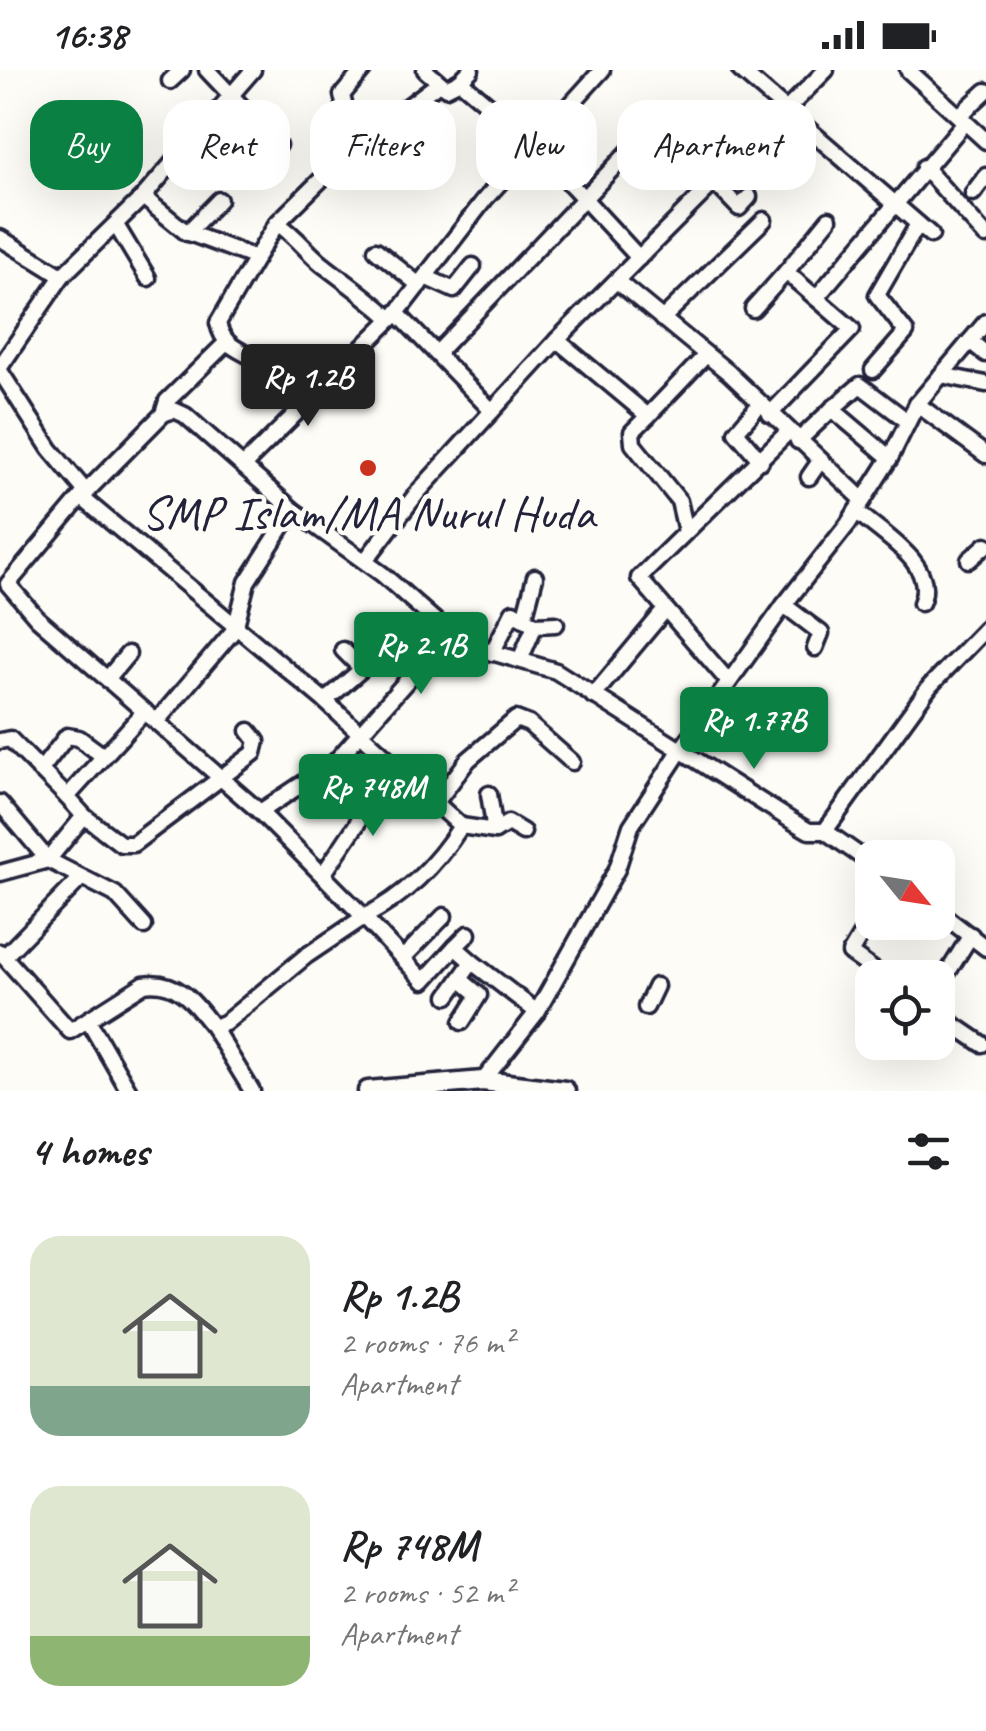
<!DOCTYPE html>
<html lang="en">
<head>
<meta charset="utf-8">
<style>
	:root { --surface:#fff; --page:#f6f6f6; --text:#202124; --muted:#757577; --accent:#0b8043 }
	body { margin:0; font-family:Caveat,sans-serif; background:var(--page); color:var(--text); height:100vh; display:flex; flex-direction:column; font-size:38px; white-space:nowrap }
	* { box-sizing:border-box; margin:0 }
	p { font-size:32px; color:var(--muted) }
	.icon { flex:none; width:55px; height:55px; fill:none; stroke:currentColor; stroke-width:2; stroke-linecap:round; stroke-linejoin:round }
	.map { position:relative; height:1021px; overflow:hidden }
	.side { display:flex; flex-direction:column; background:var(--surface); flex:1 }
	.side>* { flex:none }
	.guide { position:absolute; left:30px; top:30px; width:928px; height:90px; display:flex; gap:20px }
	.needle { width:65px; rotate:120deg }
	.controls { position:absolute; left:855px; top:770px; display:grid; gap:20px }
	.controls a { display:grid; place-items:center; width:100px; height:100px; border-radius:20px; background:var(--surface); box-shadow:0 10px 40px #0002; font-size:50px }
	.price { position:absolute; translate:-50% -85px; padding:0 22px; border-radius:10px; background:var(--accent); color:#fff; font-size:32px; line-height:65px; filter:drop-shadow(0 2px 5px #0008) }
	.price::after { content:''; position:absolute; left:50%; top:60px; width:30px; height:22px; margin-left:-15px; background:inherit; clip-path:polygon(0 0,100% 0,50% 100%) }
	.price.active { background:#222; color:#fff }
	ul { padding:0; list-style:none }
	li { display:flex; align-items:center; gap:30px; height:250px; padding:0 30px }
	li span { display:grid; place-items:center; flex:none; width:280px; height:200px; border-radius:30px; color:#555 }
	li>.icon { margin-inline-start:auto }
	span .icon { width:120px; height:120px; fill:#fffc; stroke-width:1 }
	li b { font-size:42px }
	h2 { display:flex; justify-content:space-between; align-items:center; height:120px; padding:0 30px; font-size:42px }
	.chip { padding:0 35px; border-radius:30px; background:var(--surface); box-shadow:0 10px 40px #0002; font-size:35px; line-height:90px }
	.chip.active { background:var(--accent); color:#fff }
	.status { display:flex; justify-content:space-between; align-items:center; height:70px; padding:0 50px; background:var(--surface); direction:ltr }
	.status svg { height:28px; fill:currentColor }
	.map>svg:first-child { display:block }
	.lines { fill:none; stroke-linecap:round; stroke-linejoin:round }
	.minor-casing { stroke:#22223b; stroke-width:21 }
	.major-casing { stroke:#22223b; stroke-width:25 }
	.minor { stroke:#fdfcf7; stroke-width:14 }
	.major { stroke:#fdfcf7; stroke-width:18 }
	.poi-dot { fill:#c8321e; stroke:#fdfcf7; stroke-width:4 }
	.labels { text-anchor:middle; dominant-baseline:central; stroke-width:9; stroke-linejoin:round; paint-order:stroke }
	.poi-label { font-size:48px; fill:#22223b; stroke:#fdfcf7 }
</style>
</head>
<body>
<div class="status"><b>16:38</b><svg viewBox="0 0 49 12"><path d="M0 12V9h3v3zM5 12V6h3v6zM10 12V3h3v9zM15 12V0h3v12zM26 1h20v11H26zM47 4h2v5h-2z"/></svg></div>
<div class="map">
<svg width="986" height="1021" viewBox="0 0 986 1021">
	<rect width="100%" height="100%" fill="#fdfcf7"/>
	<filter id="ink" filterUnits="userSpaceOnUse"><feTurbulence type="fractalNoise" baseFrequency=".01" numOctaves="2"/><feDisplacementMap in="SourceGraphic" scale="20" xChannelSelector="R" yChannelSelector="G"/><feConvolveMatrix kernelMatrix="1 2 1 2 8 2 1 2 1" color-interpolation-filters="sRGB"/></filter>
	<g filter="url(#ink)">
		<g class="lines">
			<!-- minor casing -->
			<g class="minor-casing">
				<g id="minor">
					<path d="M207 0 278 75"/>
					<path d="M425 0 446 18 460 11 529 69 639 188"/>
					<path d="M740 0 931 165"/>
					<path d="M908 0 986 71"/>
					<path d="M170 11 182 0"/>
					<path d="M460 11 471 0"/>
					<path d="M959 46 986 21"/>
					<path d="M354 77 439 13"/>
					<path d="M924 97 986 166"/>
					<path d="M973 123 986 106"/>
					<path d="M143 127 187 163 219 130"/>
					<path d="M277 153C299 168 307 183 326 197 348 214 370 229 391 249"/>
					<path d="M116 155 148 208"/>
					<path d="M189 163 256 188 277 153 354 77 342 25 363 0"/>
					<path d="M0 168 62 206"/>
					<path d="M376 180 419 215"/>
					<path d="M256 188 218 253C224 280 243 279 262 294 276 305 288 323 300 337"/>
					<path d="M786 202 829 149"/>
					<path d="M425 207 454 220 473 196"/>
					<path d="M618 212 729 303 863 430"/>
					<path d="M816 228 965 52"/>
					<path d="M753 239 786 202 852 259 770 344"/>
					<path d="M397 243 492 341"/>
					<path d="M662 249 764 150"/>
					<path d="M557 270 648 346 632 362 633 374 679 431 686 461"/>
					<path d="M970 271 986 284"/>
					<path d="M438 282 657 52 739 138 749 127"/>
					<path d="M0 297 62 206 143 127 253 0"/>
					<path d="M873 300 906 262 877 225 918 154"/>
					<path d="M0 301 50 379 87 423"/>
					<path d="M941 305 986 314"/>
					<path d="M760 334 736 362 761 391"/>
					<path d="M917 334 986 385"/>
					<path d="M163 344 167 331 225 274"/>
					<path d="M648 346 706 285"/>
					<path d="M798 371 832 339"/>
					<path d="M890 388 832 339 860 315 906 350"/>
					<path d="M244 395 397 243 485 129 602 0"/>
					<path d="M809 407 820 391"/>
					<path d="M81 427 325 631 461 756C437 794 405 826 364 847L424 911 455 877"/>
					<path d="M856 441C882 464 938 495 921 533"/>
					<path d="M969 490 986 475"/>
					<path d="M365 491 418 422 557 270 826 0"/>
					<path d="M784 535 821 563 815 578"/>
					<path d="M524 549 535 507"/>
					<path d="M492 583 513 542 535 555"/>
					<path d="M520 590 535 555 556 554"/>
					<path d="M108 608 128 584"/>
					<path d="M729 612 639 508 788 362"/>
					<path d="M593 626 664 541"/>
					<path d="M325 631 362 599 343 580"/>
					<path d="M157 651 235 559 247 512 293 440"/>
					<path d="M0 671 10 669 67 727"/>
					<path d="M40 701 67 666 79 668 102 685"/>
					<path d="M489 724 495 761"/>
					<path d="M0 733 48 790 115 824 144 856"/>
					<path d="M435 734 468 690 516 649 529 654 572 692"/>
					<path d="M260 742 335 692 449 563"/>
					<path d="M84 746 121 774H133L254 683 257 671 249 661"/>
					<path d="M461 756 495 761 508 753 523 762"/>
					<path d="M825 761 930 616 986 558"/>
					<path d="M0 803 48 790 84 746 67 727 145 641"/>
					<path d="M324 803 357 754 375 707"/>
					<path d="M938 841 986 878"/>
					<path d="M872 846 850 883 885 908"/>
					<path d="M468 864 455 877 472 892"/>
					<path d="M0 882 70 961 144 914C177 909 194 932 213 957"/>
					<path d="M4 887 80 809"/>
					<path d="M404 887 444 846"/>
					<path d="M460 909 479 925 462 952"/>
					<path d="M938 918 971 865"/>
					<path d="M448 926 472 892 537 942"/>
					<path d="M646 937 656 916"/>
					<path d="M938 944 982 974"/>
					<path d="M88 950 129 1021"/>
					<path d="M483 1011 537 942 617 799 631 756 680 681 784 535 848 454 890 388 917 334 986 252"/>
					<path d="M252 1021 213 957 225 953 306 886 364 847 260 742 37 548 8 514 81 427 163 344 174 340 185 345 293 440 382 504 449 563 488 581 556 601 792 751 809 761H825L872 794"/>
				</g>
			</g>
			<!-- major casing -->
			<g class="major-casing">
				<path id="major" d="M368 1021 483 1011 565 1021"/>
			</g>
			<!-- minor -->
			<use href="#minor" class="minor"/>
			<!-- major -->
			<use href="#major" class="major"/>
		</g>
	</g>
	<!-- markers -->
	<circle class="poi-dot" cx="368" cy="398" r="10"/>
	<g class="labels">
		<!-- poi labels -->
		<g class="poi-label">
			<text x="368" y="443">SMP Islam/MA Nurul Huda</text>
		</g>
	</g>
</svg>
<div class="controls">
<a><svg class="needle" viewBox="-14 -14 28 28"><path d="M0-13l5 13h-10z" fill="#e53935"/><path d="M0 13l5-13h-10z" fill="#757577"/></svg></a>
<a><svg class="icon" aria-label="locate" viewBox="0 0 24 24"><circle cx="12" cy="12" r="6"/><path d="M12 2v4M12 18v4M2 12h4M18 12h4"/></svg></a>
</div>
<b class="price active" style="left:308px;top:359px">Rp 1.2B</b>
<b class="price" style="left:421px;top:627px">Rp 2.1B</b>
<b class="price" style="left:754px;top:702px">Rp 1.77B</b>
<b class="price" style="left:373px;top:769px">Rp 748M</b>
<div class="guide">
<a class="chip active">Buy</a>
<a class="chip">Rent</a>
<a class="chip">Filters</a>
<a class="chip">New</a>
<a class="chip">Apartment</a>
</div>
</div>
<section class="side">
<h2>4 homes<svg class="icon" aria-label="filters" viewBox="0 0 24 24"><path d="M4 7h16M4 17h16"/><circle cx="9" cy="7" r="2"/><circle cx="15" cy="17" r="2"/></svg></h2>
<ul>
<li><span style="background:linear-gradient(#dfe7d0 75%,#7fa58c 0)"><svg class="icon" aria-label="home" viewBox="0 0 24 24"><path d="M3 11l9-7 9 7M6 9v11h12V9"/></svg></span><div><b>Rp 1.2B</b><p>2 rooms · 76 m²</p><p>Apartment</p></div></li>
<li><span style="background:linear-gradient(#dfe7d0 75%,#8fb573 0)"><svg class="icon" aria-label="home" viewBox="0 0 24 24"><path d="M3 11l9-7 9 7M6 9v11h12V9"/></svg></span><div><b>Rp 748M</b><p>2 rooms · 52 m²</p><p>Apartment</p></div></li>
</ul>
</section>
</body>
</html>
